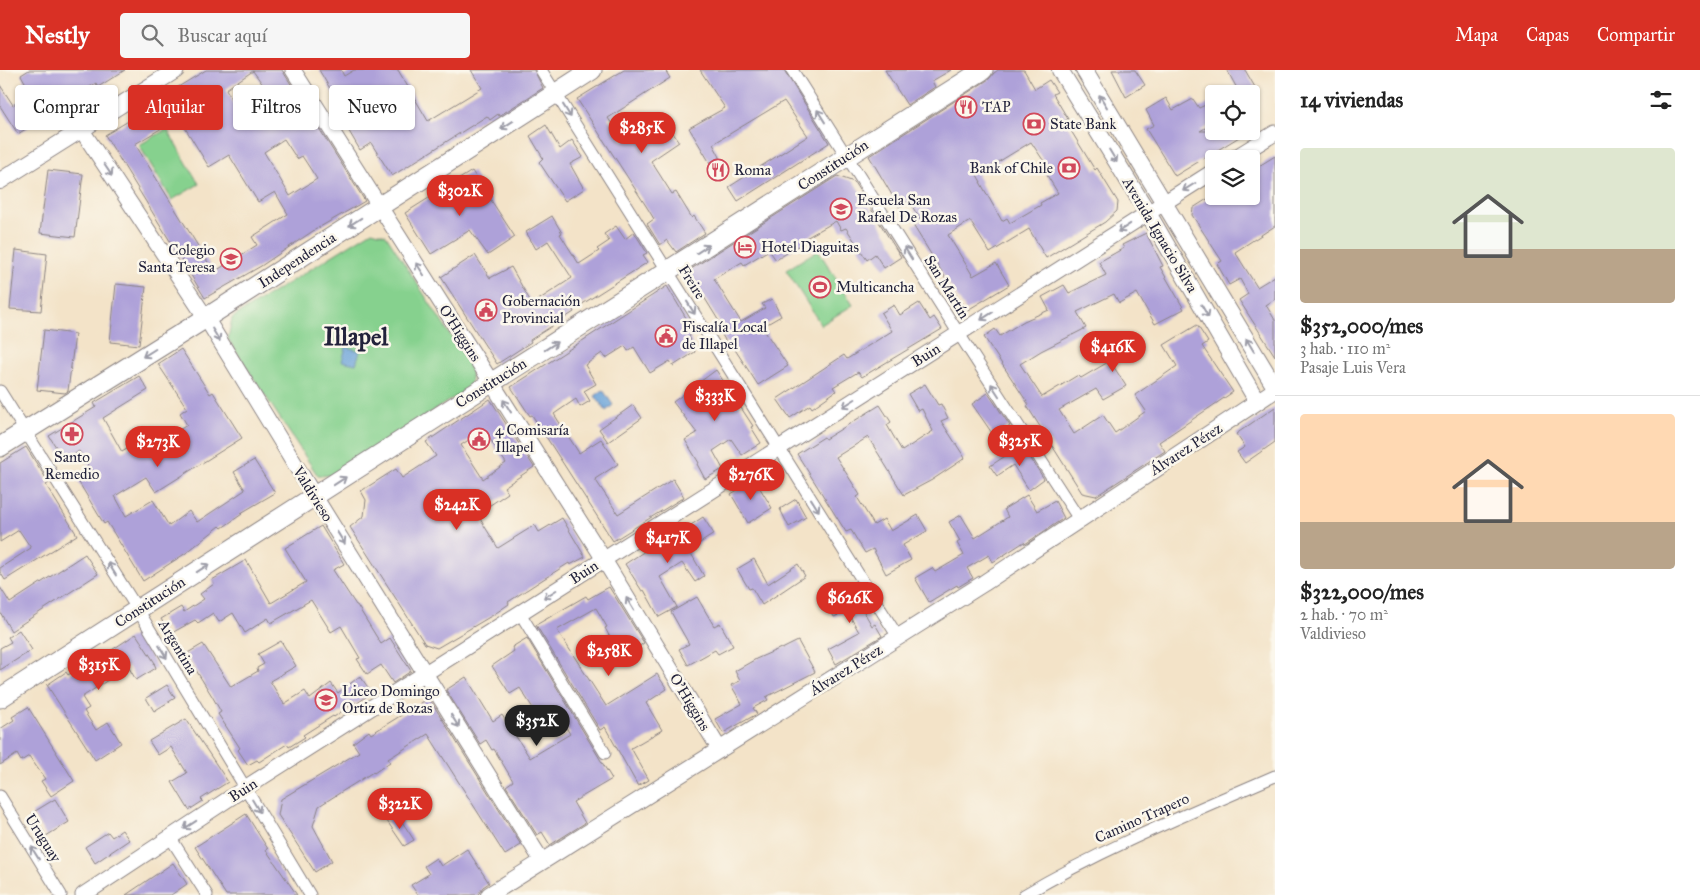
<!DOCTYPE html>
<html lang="es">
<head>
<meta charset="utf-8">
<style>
	:root { --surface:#fff; --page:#f6f6f6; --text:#222; --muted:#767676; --line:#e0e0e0; --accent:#d93025 }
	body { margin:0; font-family:"IM FELL Great Primer",serif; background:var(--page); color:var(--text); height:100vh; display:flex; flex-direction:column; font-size:19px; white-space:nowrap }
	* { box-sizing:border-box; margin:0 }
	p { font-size:16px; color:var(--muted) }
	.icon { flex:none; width:28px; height:28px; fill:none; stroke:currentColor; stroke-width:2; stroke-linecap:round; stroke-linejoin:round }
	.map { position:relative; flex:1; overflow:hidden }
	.panel { display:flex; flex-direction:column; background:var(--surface); width:425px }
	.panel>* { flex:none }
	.top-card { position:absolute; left:15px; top:15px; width:475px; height:45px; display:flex; gap:10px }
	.fabs { position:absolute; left:1205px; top:15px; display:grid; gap:10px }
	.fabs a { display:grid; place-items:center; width:55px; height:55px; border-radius:5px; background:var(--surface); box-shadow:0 1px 4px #0004; font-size:25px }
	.price { position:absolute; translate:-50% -42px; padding:0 11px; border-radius:18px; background:var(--accent); color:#fff; font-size:16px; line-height:32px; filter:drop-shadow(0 1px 2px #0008) }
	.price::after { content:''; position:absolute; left:50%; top:30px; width:15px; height:11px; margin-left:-8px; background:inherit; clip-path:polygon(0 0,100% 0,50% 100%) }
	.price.current { background:#222; color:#fff }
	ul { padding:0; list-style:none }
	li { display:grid; align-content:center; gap:10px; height:265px; padding:0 25px }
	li+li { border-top:1px solid var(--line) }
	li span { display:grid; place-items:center; height:155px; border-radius:5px; color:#555 }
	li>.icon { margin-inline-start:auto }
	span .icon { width:90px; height:90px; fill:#fffc; stroke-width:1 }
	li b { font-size:21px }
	h2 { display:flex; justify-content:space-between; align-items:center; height:60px; padding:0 25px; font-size:21px }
	.chip { padding:0 18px; border-radius:5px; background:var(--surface); box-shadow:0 1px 4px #0004; font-size:18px; line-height:45px }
	.chip.current { background:var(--accent); color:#fff }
	header { display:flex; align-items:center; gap:30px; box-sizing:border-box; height:70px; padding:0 25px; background:var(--accent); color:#fff }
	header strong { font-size:24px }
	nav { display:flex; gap:28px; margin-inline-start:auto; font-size:18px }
	.search { width:350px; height:45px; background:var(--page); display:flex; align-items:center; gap:12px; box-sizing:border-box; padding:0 18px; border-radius:5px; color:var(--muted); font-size:19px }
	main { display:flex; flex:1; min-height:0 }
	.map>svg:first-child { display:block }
	.green { fill:#86d18e; stroke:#547a64 }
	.water { fill:#69a2d8; stroke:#46628a }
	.building { fill:#aea1d9; fill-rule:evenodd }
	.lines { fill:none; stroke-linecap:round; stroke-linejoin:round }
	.minor-casing { stroke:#8a8282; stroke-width:13 }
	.tertiary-casing { stroke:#8a8282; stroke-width:17 }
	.secondary-casing { stroke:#8a8282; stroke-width:18 }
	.primary-casing { stroke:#8a8282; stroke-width:21 }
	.minor { stroke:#fff; stroke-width:11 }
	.tertiary { stroke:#fff; stroke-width:15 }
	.secondary { stroke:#fff; stroke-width:16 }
	.primary { stroke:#fff; stroke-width:19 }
	.oneway { stroke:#9c9ca7 }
	.labels { text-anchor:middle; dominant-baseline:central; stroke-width:5; stroke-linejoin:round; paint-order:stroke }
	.poi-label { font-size:15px; fill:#22223b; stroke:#fbf7ec; text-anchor:start }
	.street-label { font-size:15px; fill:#22223b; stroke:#fbf7ec }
	.town-label { font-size:25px; font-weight:bold; fill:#22223b; stroke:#fbf7ec }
</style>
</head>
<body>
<header>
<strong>Nestly</strong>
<div class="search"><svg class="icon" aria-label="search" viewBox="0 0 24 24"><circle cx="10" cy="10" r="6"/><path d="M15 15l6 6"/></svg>Buscar aquí</div>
<nav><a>Mapa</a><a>Capas</a><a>Compartir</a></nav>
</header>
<main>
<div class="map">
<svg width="1275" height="825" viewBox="0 0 1275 825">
	<rect width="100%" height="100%" fill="#fbf7ec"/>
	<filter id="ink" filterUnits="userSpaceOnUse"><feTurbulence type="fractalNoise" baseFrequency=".02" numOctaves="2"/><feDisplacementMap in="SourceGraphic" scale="10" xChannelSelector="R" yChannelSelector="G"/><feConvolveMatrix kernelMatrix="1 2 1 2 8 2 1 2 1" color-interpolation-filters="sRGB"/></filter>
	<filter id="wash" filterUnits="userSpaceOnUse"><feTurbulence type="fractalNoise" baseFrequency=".0096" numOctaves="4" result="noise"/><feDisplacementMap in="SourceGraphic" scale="20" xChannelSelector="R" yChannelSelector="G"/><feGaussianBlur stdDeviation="1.12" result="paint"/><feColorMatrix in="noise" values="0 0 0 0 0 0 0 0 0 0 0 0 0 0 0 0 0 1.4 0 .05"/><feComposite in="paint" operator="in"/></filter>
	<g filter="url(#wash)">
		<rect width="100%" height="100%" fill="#f3e3c8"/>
		<!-- green -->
		<g class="green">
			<path d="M167 59 199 114 172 130 139 75Z"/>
			<path d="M372 161 386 165 472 299 470 317 335 405 318 406 228 269 232 248Z"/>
			<path d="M818 180 853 235 821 255 786 200Z"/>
		</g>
		<!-- water -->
		<g class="water">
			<path d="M346 277 360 281 356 294 342 291Z"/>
			<path d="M603 320 613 335 606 341 595 326Z"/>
		</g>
		<g id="blocks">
			<!-- building -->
			<g class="building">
				<path d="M29 0H125L98 17 96 13 18 64 0 36V15L13 35 31 23 21 5Z"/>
				<path d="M206 0H282L365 131 313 161 261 196 205 228 105 65 167 28 165 25ZM253 1 271 26 240 45 226 19ZM179 48 209 97 229 85 258 132 275 122 288 144 252 167 257 175 214 202 135 74ZM284 69 297 89 302 86 317 109 290 126 264 82Z"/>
				<path d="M319 0H341L344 6 354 0H398L428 51 482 18 471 0H534L543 18 499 46 498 44 490 50 487 46 392 106 371 73 360 80 333 34 338 32Z"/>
				<path d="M624 0H665L670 8 608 48 623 71 631 65 633 68 652 56 658 65 669 57 679 72 651 91 672 124 676 122 692 148 694 146 705 163 676 182 667 170 660 175 647 154 654 149 648 139 577 29Z"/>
				<path d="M700 0H784L829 73 738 131 729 117 808 66 784 31 713 74 720 87 710 93 689 58 725 38Z"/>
				<path d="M885 0H951L932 11 935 17 907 35Z"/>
				<path d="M998 0H1024L1035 19 1049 10 1057 22 1053 24 1068 49 1065 51 1095 100 1097 98 1118 132 1117 141 1105 152 1046 188 1029 159 990 183 970 151 948 165 973 206 996 193 1009 215 966 241 913 155 921 151 909 131 899 137 869 86 989 9 994 3ZM1031 72 1047 96 1043 99 1058 123 1040 133 1041 135 1010 153 1007 148 1002 151 980 112H981L977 105Z"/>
				<path d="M1112 0H1135L1145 15 1126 27Z"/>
				<path d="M1227 0H1245L1259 24H1240Z"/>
				<path d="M1166 28 1173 40 1193 29 1199 38 1214 31V53L1200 61H1249L1175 106 1146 59 1154 55 1146 40Z"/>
				<path d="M546 55 560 79 572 70 583 87 570 94 584 119 565 131 539 92 543 88 530 66Z"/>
				<path d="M1275 86V156L1235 182 1257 217 1275 206V229L1266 235 1275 250V286L1239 230 1248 224 1240 209 1229 215 1217 194 1222 191 1192 145 1193 138 1212 126H1251V101Z"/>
				<path d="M48 100 83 104 75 167 40 163Z"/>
				<path d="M472 101 515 167 488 185 470 160 431 184 405 143Z"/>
				<path d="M837 106 854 112 901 187 884 198 875 184 867 190 846 158 841 160 836 151 804 169 806 171 776 190 769 180 744 195 742 192 714 209 741 252 765 238 762 234 772 229 781 246 762 257 788 296 758 315 732 275 729 277 721 263 725 261 688 201Z"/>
				<path d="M552 146 562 163 560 164 579 194 599 181 597 179 609 171 604 164 616 156 625 169 634 162 647 183 643 185 648 192 573 240 574 242 530 270 531 272 497 294 441 207 475 185 490 208 511 197 532 234 572 208 548 171 536 179 526 162Z"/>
				<path d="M1146 163 1163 196 1160 197 1184 239 1155 254 1137 223 1119 233 1114 224 1077 242 1086 258 1041 281 1020 294 1042 327 1078 305 1081 308 1110 291 1126 316 1103 329 1096 319 1059 340 1074 364 1103 345 1115 363 1146 341 1135 325 1177 296 1164 275 1197 255 1208 272 1202 276 1233 322 1159 372 1165 381 1096 426 1082 423 1027 336 1029 335 984 267 995 259 1000 266 1024 251 1049 240 1042 227 1064 215 1069 223 1106 205 1099 192 1124 178 1122 175Z"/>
				<path d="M16 180 47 184 41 241 10 239Z"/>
				<path d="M116 214 146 217 139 275 110 272Z"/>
				<path d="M667 216 695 263 689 266 695 282 673 296 670 291 650 303 634 277 628 281 625 276 606 288 602 283 585 295 596 314 584 321 590 331 580 337 576 329 554 344 579 383 601 369 618 394 595 409 618 444 673 409 684 427 613 471 532 345 530 346 511 317Z"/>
				<path d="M919 233 930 250 934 247 942 259 862 307 858 302 833 317 836 321 812 338 810 335 790 348 777 329 844 285 847 289 892 261 881 243 894 235 900 245Z"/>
				<path d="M44 260 75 264 68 321 65 323 37 320Z"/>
				<path d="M181 279 210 324 213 322 242 368 156 422 146 407 115 426 126 446 153 430 169 456 189 441 197 452 245 420 234 402 254 390 275 423 241 443 242 444 222 458 220 456 186 483 143 511 107 452 104 454 78 411 92 402 79 381 65 391 49 366 96 337 94 333 139 306 148 320 103 348 122 382 154 362 160 372 187 355 180 343 187 338 158 294Z"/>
				<path d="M716 300 753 356 751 357 761 373 742 385 731 369 713 381 723 399 705 409 697 394 699 393 685 370 697 363 673 332Z"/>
				<path d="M925 314 938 335 941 334 948 348 941 351 965 388 932 410 904 425 868 367 836 387 860 425 857 427 874 455 884 449 891 461 918 445 927 461 903 475 911 490 886 504 873 479 865 483 851 460 846 462 797 384 824 367 825 369 880 335 891 352 887 355 902 381 933 361 922 339 918 341 908 324Z"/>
				<path d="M988 323 1010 356 994 366 972 334Z"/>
				<path d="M490 329 534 397 504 417 508 423 477 444 498 478 535 455 539 462 562 448 585 487 570 495 569 493 542 510 508 532 509 534 493 545 437 578 425 574 350 457 364 446 366 430 361 421 396 399 402 408 436 386 426 372ZM484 360 506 393 483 409 461 375Z"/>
				<path d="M633 335 642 348 608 372 599 359Z"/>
				<path d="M1275 337V372L1245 393 1237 382 1245 377 1236 364Z"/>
				<path d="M1022 375 1044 409 1029 420 1013 395 997 406 990 396Z"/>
				<path d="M26 377 49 413 46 415 77 465 5 510 0 502V498L31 478 19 460 0 472V393Z"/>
				<path d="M755 410 772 438 748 453 731 424Z"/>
				<path d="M1027 425 1037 441 1055 431 1064 448 1025 474 1024 472 993 492 989 485 967 498 973 508 958 517 957 515 929 532 915 508 932 498 935 502 964 485 957 473 960 471 949 452 961 445 975 468 1008 447 1004 439Z"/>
				<path d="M796 429 806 447 789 457 780 439Z"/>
				<path d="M703 447 714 464 689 480 704 506 695 512 682 493 660 507 677 537 659 547 644 520 642 521 625 494 662 470 664 473Z"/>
				<path d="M321 456 344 494 333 500 356 535H357L381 574 390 568 411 601 393 613 381 595 367 604 357 589 360 588 341 556 331 562 311 530 271 553 268 548 245 563 233 543 219 552 213 543 198 553 195 550 170 564 161 549 181 537 184 542 204 529 200 524 214 514 212 510 246 490 271 533 306 512 285 478Z"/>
				<path d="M85 484 98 504 11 561 0 542V517L10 533Z"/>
				<path d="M754 489 768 514 798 494 805 506 762 535 752 518 749 519 737 499Z"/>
				<path d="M836 514 843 529 854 524 872 556 875 554 882 566 836 594 828 579 859 562 847 541 834 547 829 537 830 536 823 520Z"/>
				<path d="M609 517 644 573 612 594 600 576 611 569 605 558 607 557 596 538 557 560 606 636 657 604 667 619 646 633 662 660 631 678 649 710 638 716 605 657 600 660 536 555 586 526 588 529Z"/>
				<path d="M697 527 714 556 720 553 733 576 718 584 715 580 688 595 679 579 689 574 671 542Z"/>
				<path d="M19 560 32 580 0 600V578L11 572 8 567Z"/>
				<path d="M136 564 155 593H154L156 598 136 610 128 596 107 609 108 610 82 627 89 638 84 641 96 660 108 652 121 673 95 690 47 615 66 602 68 605 93 588 95 591Z"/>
				<path d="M527 568 612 709 573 732 585 753 550 775 542 762 537 765 506 716 513 711 494 679 492 680 486 670 480 674 446 620 466 607 493 651 502 645 530 688 570 664 555 639 540 649 520 618 510 624 492 596 514 581 512 577Z"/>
				<path d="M281 571 296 596 270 611 284 634 305 621 310 629 331 613 338 623 360 606 372 623 356 634 355 632 334 647 333 646 303 665 305 667 289 677 287 674 259 692 257 690 248 695 238 680 240 678 218 644 221 642 212 626 186 584 203 574 231 617 258 601 257 598 264 594 258 584Z"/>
				<path d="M798 571 815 602 766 627 768 630 753 638 757 644 723 663 715 649 742 634 731 615 740 611 735 601 756 589 781 578 782 579Z"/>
				<path d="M167 615 175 628 154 641 146 628Z"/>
				<path d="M429 628 521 775 505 785 428 664 388 689 390 692 374 703 373 702 319 736 313 756 332 791 315 802 278 745 281 729 359 682 353 673 369 661 371 664Z"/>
				<path d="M28 637 74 711 51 726 41 711 45 709 29 686 21 691 17 684 0 695V659L14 650 12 647Z"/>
				<path d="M186 649 228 712 201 729 203 731 189 740 172 712 187 703 171 677 158 685 149 671Z"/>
				<path d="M55 729 69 752 46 766 32 743Z"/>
				<path d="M246 744 268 779 266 780 297 825H226L195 777Z"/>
				<path d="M397 744 414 770 404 776 387 751Z"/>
				<path d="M122 760 129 770 95 793 85 777 108 762 112 767Z"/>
				<path d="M467 779 489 813 483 817 479 823 477 825H418L411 815 429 804 424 796 436 788 441 796Z"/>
				<path d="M173 793 187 814 171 825H126Z"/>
			</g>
		</g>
	</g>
	<g filter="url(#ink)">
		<use href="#blocks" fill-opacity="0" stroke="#8a8282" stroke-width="1"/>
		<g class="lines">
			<!-- minor casing -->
			<g class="minor-casing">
				<g id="minor">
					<path d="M541 0 898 567"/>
					<path d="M792 0 959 264 1079 449"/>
					<path d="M0 321 138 540 310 825"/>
					<path d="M520 543 605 683"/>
					<path d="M0 726 61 825"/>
					<path d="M170 767 207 825"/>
					<path d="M1024 825C1104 778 1190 743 1275 706"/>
				</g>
			</g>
			<!-- tertiary casing -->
			<g class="tertiary-casing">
				<g id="tertiary">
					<path d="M293 0 598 480 720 680"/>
					<path d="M81 59 206 248 315 427 542 791"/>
					<path d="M1233 89 1275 63"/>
					<path d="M83 825 245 718 1214 101"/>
				</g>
			</g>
			<!-- secondary casing -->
			<g class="secondary-casing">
				<g id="secondary">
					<path d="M1060 0 1148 143 1257 331"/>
					<path d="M1084 0 1275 317"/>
					<path d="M0 111 176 0"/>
					<path d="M489 825 984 513 1275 320"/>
				</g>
			</g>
			<!-- primary casing -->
			<g class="primary-casing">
				<g id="primary">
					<path d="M0 377 206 248 592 0"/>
					<path d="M0 628 472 325 983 0"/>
				</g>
			</g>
			<!-- minor -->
			<use href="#minor" class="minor"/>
			<!-- tertiary -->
			<use href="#tertiary" class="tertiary"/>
			<!-- secondary -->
			<use href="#secondary" class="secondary"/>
			<!-- primary -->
			<use href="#primary" class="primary"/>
		</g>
		<!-- one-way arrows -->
		<defs><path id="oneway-shaft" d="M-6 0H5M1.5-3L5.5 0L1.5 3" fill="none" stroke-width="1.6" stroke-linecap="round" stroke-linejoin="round" transform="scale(1.25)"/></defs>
		<g class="oneway">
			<use href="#oneway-shaft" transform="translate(1103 31) rotate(-122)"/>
			<use href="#oneway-shaft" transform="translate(567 41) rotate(58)"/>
			<use href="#oneway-shaft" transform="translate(821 46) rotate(-122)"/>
			<use href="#oneway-shaft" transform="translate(507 55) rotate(147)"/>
			<use href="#oneway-shaft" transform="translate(1113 86) rotate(59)"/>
			<use href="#oneway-shaft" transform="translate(108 100) rotate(56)"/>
			<use href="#oneway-shaft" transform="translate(1189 117) rotate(148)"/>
			<use href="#oneway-shaft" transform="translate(355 152) rotate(147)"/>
			<use href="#oneway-shaft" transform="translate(1124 158) rotate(147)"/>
			<use href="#oneway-shaft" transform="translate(703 179) rotate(-33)"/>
			<use href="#oneway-shaft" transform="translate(908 183) rotate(-122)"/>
			<use href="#oneway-shaft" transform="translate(420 199) rotate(-123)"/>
			<use href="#oneway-shaft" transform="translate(691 238) rotate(58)"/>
			<use href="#oneway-shaft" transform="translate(1205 241) rotate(60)"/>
			<use href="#oneway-shaft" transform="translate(987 246) rotate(147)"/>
			<use href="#oneway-shaft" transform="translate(216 265) rotate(59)"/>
			<use href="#oneway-shaft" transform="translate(1250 275) rotate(-121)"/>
			<use href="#oneway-shaft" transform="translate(551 276) rotate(-33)"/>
			<use href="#oneway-shaft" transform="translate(149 283) rotate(148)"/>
			<use href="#oneway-shaft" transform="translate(995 320) rotate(-123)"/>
			<use href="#oneway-shaft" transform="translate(849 333) rotate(148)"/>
			<use href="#oneway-shaft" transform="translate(507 336) rotate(-122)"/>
			<use href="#oneway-shaft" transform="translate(340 411) rotate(-33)"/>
			<use href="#oneway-shaft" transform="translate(815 435) rotate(58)"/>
			<use href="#oneway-shaft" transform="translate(341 468) rotate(58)"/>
			<use href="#oneway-shaft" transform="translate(203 498) rotate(-33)"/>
			<use href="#oneway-shaft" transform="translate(112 499) rotate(-122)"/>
			<use href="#oneway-shaft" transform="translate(550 524) rotate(148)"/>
			<use href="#oneway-shaft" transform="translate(630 534) rotate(-121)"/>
			<use href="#oneway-shaft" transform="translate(163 582) rotate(59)"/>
			<use href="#oneway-shaft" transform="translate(455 651) rotate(58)"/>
			<use href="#oneway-shaft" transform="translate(256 736) rotate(59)"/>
			<use href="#oneway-shaft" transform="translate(190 755) rotate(147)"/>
			<use href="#oneway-shaft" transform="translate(35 783) rotate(-122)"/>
		</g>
	</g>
	<!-- icons -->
	<defs>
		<g id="restaurant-ring" transform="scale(1.125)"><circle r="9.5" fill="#fbf7ec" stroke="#d1495b" stroke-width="1.5"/><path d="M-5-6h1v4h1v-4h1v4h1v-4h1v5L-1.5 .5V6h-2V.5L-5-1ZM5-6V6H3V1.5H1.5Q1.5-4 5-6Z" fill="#d1495b"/></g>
		<g id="bank-ring" transform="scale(1.125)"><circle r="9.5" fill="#fbf7ec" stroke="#d1495b" stroke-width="1.5"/><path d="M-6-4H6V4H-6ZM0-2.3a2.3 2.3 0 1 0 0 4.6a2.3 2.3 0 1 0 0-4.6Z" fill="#d1495b"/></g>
		<g id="school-ring" transform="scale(1.125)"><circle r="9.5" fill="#fbf7ec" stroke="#d1495b" stroke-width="1.5"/><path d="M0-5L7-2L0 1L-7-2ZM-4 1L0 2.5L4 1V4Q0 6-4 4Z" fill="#d1495b"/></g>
		<g id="hotel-ring" transform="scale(1.125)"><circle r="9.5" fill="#fbf7ec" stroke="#d1495b" stroke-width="1.5"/><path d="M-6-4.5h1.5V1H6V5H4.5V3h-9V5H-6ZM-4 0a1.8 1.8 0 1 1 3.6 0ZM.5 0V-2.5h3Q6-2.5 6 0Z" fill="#d1495b"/></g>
		<g id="stadium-ring" transform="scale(1.125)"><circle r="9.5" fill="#fbf7ec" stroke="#d1495b" stroke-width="1.5"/><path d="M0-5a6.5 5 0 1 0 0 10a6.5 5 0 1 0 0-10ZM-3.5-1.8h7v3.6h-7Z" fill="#d1495b"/></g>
		<g id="civic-ring" transform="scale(1.125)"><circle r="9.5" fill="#fbf7ec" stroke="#d1495b" stroke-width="1.5"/><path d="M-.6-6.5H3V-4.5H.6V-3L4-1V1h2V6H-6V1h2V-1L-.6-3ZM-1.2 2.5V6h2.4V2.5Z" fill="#d1495b"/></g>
		<g id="pharmacy-ring" transform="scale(1.125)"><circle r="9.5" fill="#fbf7ec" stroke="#d1495b" stroke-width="1.5"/><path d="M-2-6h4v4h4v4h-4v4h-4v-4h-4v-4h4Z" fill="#d1495b"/></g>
	</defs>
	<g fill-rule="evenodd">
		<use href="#restaurant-ring" x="966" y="37"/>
		<use href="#bank-ring" x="1034" y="54"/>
		<use href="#bank-ring" x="1069" y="98"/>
		<use href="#restaurant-ring" x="718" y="100"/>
		<use href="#school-ring" x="841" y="139"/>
		<use href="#hotel-ring" x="745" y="177"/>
		<use href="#school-ring" x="231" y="189"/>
		<use href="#stadium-ring" x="820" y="217"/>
		<use href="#civic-ring" x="486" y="240"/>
		<use href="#civic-ring" x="666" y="266"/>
		<use href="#pharmacy-ring" x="72" y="364"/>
		<use href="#civic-ring" x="479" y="369"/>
		<use href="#school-ring" x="326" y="630"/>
	</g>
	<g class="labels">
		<!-- poi labels -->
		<g class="poi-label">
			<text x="982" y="37">TAP</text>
			<text x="1050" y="54">State Bank</text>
			<text x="1053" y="98" text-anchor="end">Bank of Chile</text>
			<text x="734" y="100">Roma</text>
			<text x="857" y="130">Escuela San<tspan x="857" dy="17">Rafael De Rozas</tspan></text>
			<text x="761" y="177">Hotel Diaguitas</text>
			<text x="215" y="180" text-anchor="end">Colegio<tspan x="215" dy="17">Santa Teresa</tspan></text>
			<text x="836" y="217">Multicancha</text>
			<text x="502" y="231">Gobernación<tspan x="502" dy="17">Provincial</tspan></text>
			<text x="682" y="257">Fiscalía Local<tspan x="682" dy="17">de Illapel</tspan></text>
			<text x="495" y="360">4 Comisaría<tspan x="495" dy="17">Illapel</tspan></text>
			<text x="72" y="387" text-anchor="middle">Santo<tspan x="72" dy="17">Remedio</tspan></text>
			<text x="342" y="621">Liceo Domingo<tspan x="342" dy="17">Ortiz de Rozas</tspan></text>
		</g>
		<!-- street labels -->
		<g class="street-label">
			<text transform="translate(833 95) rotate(-33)">Constitución</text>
			<text transform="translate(1160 165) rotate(59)">Avenida Ignacio Silva</text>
			<text transform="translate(297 190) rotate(-33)">Independencia</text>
			<text transform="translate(692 212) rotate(58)">Freire</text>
			<text transform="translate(947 217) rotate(58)">San Martín</text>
			<text transform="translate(460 263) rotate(57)">O'Higgins</text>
			<text transform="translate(926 285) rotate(-32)">Buin</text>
			<text transform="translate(491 313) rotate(-32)">Constitución</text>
			<text transform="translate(1186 379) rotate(-33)">Álvarez Pérez</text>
			<text transform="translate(313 424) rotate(58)">Valdivieso</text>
			<text transform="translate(584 502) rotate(-33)">Buin</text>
			<text transform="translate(150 532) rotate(-33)">Constitución</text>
			<text transform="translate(178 577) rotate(59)">Argentina</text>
			<text transform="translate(846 600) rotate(-32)">Álvarez Pérez</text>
			<text transform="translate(690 632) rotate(59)">O'Higgins</text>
			<text transform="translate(243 720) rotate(-33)">Buin</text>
			<text transform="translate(1142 748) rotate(-24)">Camino Trapero</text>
			<text transform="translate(43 768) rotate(58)">Uruguay</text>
		</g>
		<!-- town labels -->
		<g class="town-label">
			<text x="356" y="266">Illapel</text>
		</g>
	</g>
</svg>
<div class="fabs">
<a><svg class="icon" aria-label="locate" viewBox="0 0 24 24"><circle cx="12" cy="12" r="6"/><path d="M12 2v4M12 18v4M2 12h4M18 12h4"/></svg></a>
<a><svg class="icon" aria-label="layers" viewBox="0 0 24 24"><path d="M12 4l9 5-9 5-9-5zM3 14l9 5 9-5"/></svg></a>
</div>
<b class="price" style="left:642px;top:84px">$285K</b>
<b class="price" style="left:460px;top:147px">$302K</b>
<b class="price" style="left:1113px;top:303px">$416K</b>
<b class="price" style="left:715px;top:352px">$333K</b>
<b class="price" style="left:1020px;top:397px">$325K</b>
<b class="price" style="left:158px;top:398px">$273K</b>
<b class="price" style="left:751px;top:431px">$276K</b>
<b class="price" style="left:457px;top:461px">$242K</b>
<b class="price" style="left:668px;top:494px">$417K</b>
<b class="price" style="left:850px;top:554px">$626K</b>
<b class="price" style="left:609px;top:607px">$258K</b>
<b class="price" style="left:99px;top:621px">$315K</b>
<b class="price current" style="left:537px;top:677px">$352K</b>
<b class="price" style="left:400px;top:760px">$322K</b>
<div class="top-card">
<a class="chip">Comprar</a>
<a class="chip current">Alquilar</a>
<a class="chip">Filtros</a>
<a class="chip">Nuevo</a>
</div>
</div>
<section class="panel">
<h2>14 viviendas<svg class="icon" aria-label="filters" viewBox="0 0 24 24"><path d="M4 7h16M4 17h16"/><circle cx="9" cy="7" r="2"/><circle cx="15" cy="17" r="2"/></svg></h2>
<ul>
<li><span style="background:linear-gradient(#dfe7d0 65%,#b9a48a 0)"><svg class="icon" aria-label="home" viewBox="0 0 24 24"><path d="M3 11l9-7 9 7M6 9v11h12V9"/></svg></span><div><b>$352,000/mes</b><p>3 hab. · 110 m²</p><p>Pasaje Luis Vera</p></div></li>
<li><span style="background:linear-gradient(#ffd9b3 70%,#b9a48a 0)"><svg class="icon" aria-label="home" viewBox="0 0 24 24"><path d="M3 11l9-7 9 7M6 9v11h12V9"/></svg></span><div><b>$322,000/mes</b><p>2 hab. · 70 m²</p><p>Valdivieso</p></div></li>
</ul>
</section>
</main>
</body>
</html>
